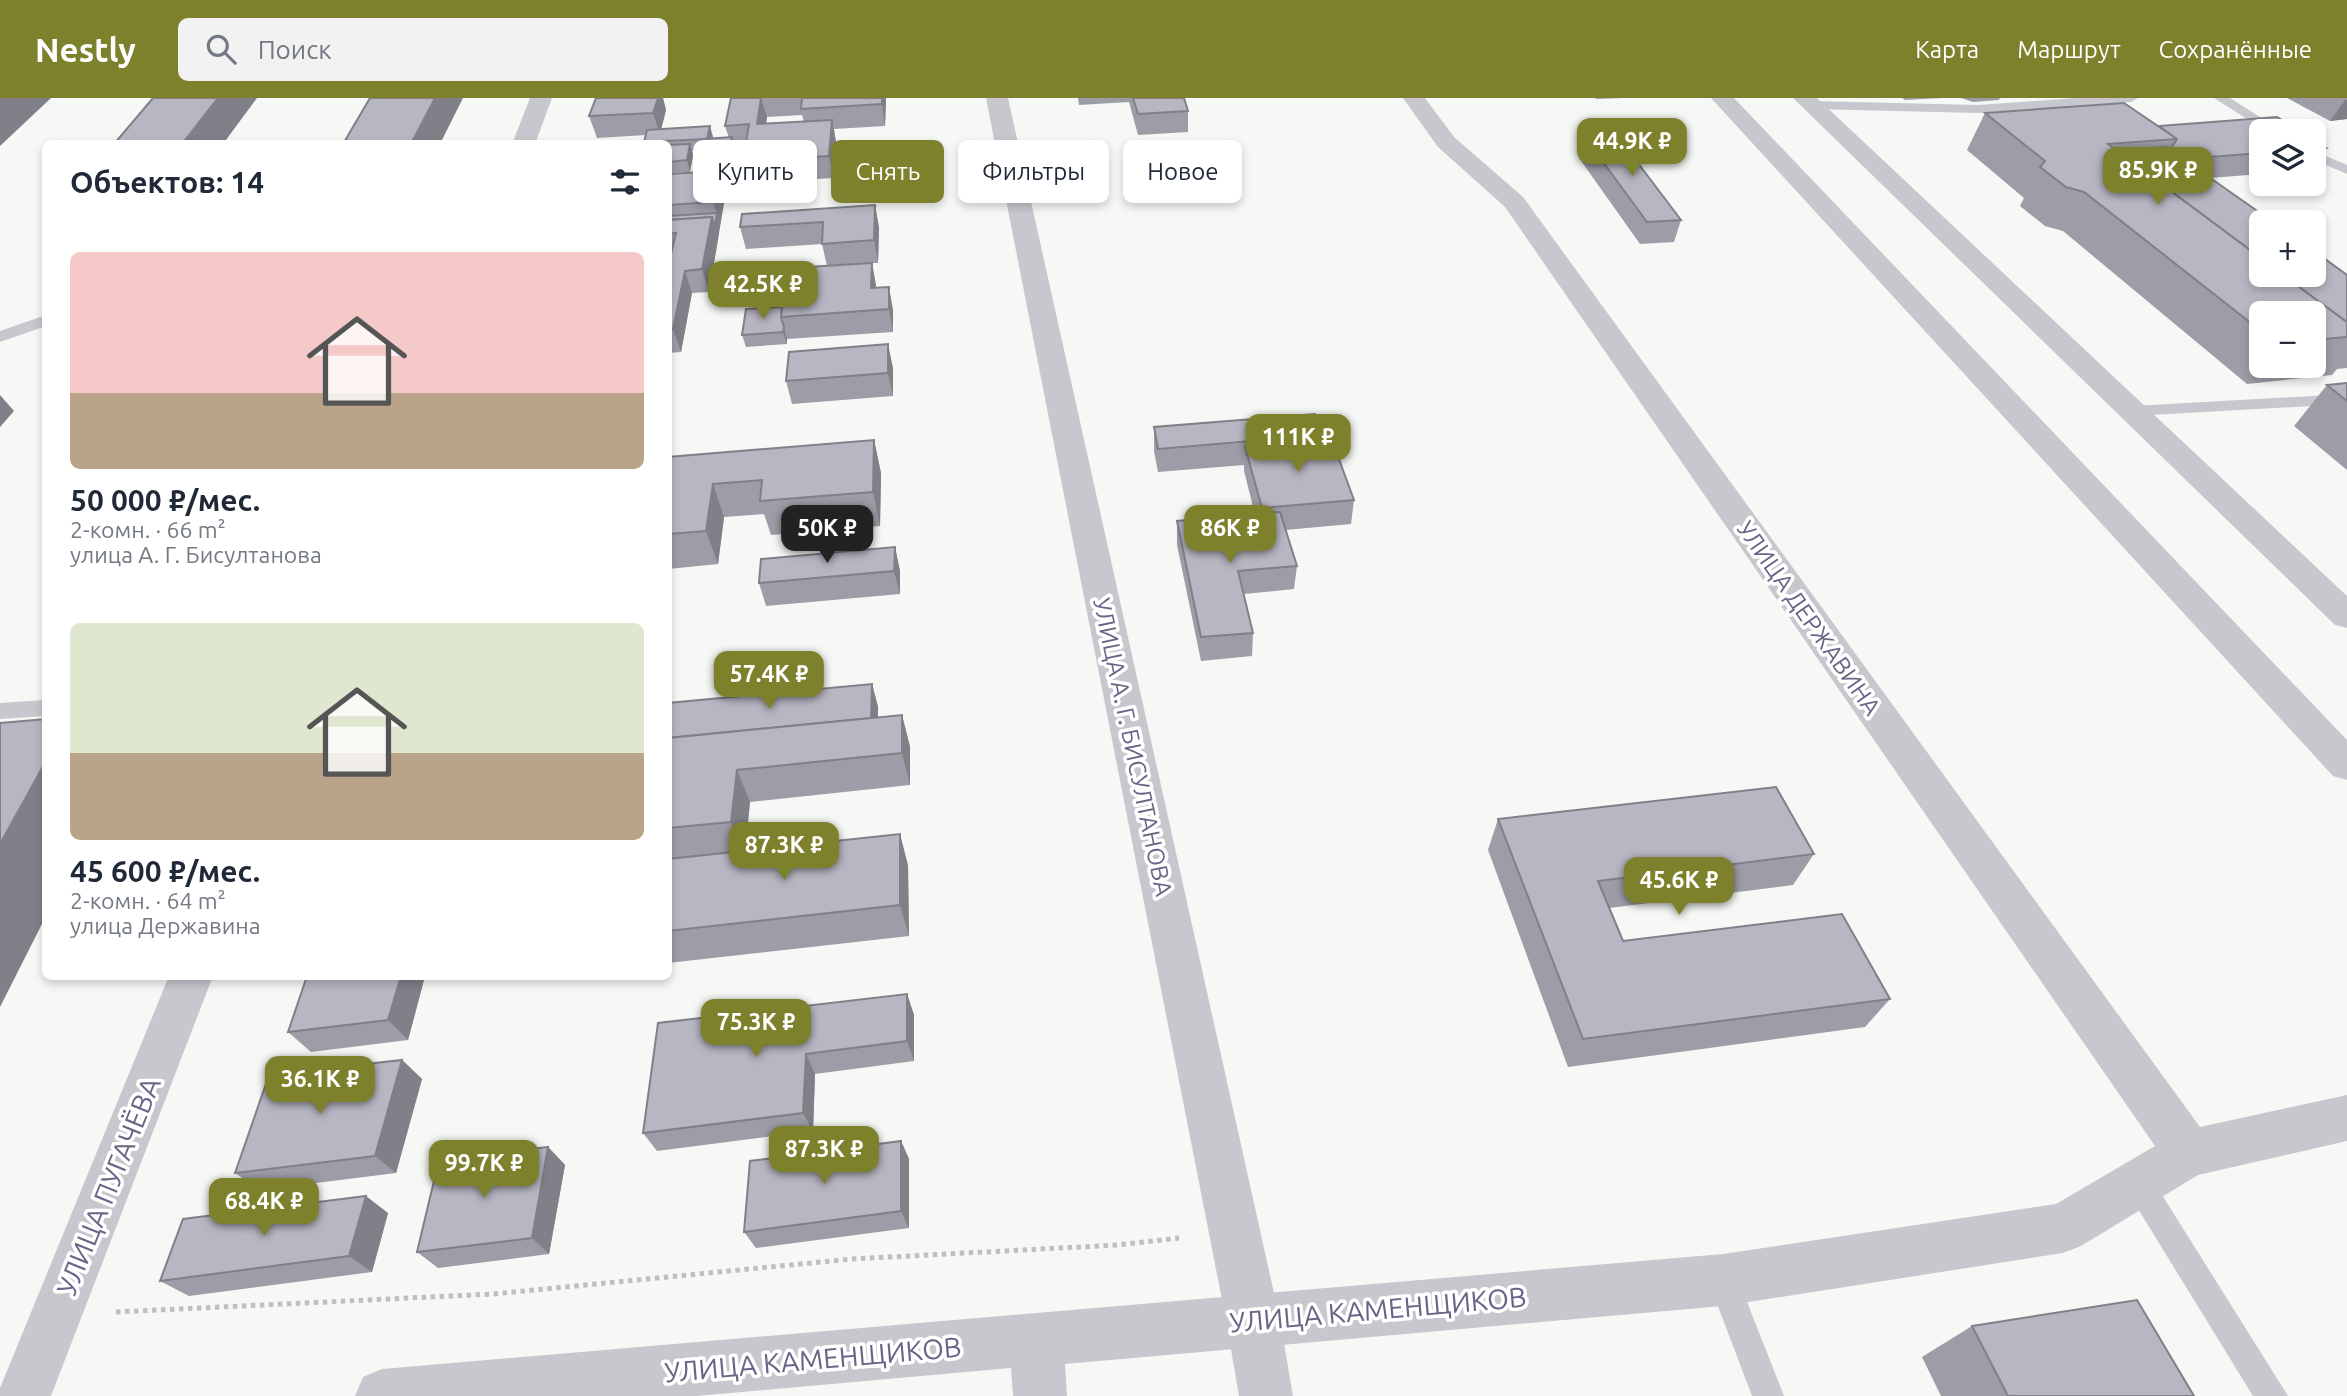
<!DOCTYPE html>
<html lang="ru">
<head>
<meta charset="utf-8">
<style>
	:root { --surface:#fff; --page:#f2f2f3; --text:#1f2937; --muted:#747a83; --accent:#7d812b }
	body { margin:0; font-family:Ubuntu,sans-serif; background:var(--page); color:var(--text); height:100vh; display:flex; flex-direction:column; font-size:26px; white-space:nowrap }
	* { box-sizing:border-box; margin:0 }
	p { font-size:23px; color:var(--muted) }
	.icon { flex:none; width:38px; height:38px; fill:none; stroke:currentColor; stroke-width:2; stroke-linecap:round; stroke-linejoin:round }
	.map { position:relative; flex:1; overflow:hidden }
	.panel { position:absolute; left:42px; top:42px; width:630px; height:840px; display:flex; flex-direction:column; background:var(--surface); border-radius:10px; box-shadow:0 4px 10px #0003 }
	.panel>* { flex:none }
	.banner { position:absolute; left:693px; top:42px; width:665px; height:63px; display:flex; gap:14px }
	.fabs { position:absolute; left:2249px; top:21px; display:grid; gap:14px }
	.fabs a { display:grid; place-items:center; width:77px; height:77px; border-radius:10px; background:var(--surface); box-shadow:0 4px 10px #0003; font-size:35px }
	.price { position:absolute; translate:-50% -60px; padding:0 16px; border-radius:14px; background:var(--accent); color:#fff; font-size:23px; line-height:46px; filter:drop-shadow(0 2px 4px #0008) }
	.price::after { content:''; position:absolute; left:50%; top:42px; width:21px; height:16px; margin-left:-10px; background:inherit; clip-path:polygon(0 0,100% 0,50% 100%) }
	.price.current { background:#222; color:#fff }
	ul { padding:0; list-style:none }
	li { display:grid; align-content:center; gap:14px; height:371px; padding:0 28px }
	li span { display:grid; place-items:center; height:217px; border-radius:10px; color:#555 }
	li>.icon { margin-inline-start:auto }
	span .icon { width:126px; height:126px; fill:#fffc; stroke-width:1 }
	li b { font-size:30px }
	h2 { display:flex; justify-content:space-between; align-items:center; height:84px; padding:0 28px; font-size:30px }
	.tag { padding:0 24px; border-radius:10px; background:var(--surface); box-shadow:0 4px 10px #0003; font-size:24px; line-height:63px }
	.tag.current { background:var(--accent); color:#fff }
	header { display:flex; align-items:center; gap:42px; box-sizing:border-box; height:98px; padding:0 35px; background:var(--accent); color:#fff }
	header strong { font-size:33px }
	nav { display:flex; gap:38px; margin-inline-start:auto; font-size:24px }
	.search { width:490px; height:63px; background:var(--page); display:flex; align-items:center; gap:18px; box-sizing:border-box; padding:0 24px; border-radius:10px; color:var(--muted); font-size:26px }
	.map>svg:first-child { display:block }
	.lines { fill:none; stroke-linecap:round; stroke-linejoin:round }
	.path { stroke:#bfbec3; stroke-width:5; stroke-dasharray:4.5 4.5; stroke-linecap:butt }
	.service { fill:#c9c7ce; fill-rule:evenodd }
	.minor { fill:#c9c7ce; fill-rule:evenodd }
	.tertiary { fill:#c9c7ce; fill-rule:evenodd }
	.wall { fill:#9e9da7; fill-rule:evenodd }
	.shaded-wall { fill:#817f88 }
	.building { fill:#b8b6c2; stroke:#817f88; stroke-width:2 }
	.labels { text-anchor:middle; dominant-baseline:central; stroke-width:7; stroke-linejoin:round; paint-order:stroke }
	.street-label { font-size:24px; fill:#6c6487; stroke:#fff }
	.near-street-label { font-size:28px; fill:#6c6487; stroke:#fff }
</style>
</head>
<body>
<header>
<strong>Nestly</strong>
<div class="search"><svg class="icon" aria-label="search" viewBox="0 0 24 24"><circle cx="10" cy="10" r="6"/><path d="M15 15l6 6"/></svg>Поиск</div>
<nav><a>Карта</a><a>Маршрут</a><a>Сохранённые</a></nav>
</header>
<div class="map">
<svg width="2347" height="1298" viewBox="0 0 2347 1298">
	<rect width="100%" height="100%" fill="#f5f8f4"/>
	<g class="lines">
		<!-- path -->
		<path class="path" d="M116 1214 493 1196 852 1161 1117 1147 1179 1140"/>
		<!-- service -->
		<g class="service">
			<path d="M2076 0H2138L2131 4 1978 15 1812 11 1805 7 1812 3 1978 7Z"/>
			<path d="M2214 0H2230L2282 33H2266Z"/>
			<path d="M2314 53 2347 67V76L2314 62Z"/>
			<path d="M46 217V228L0 244V233Z"/>
			<path d="M2347 296V306L2133 318 2124 313 2133 308Z"/>
			<path d="M46 602V618L0 621V605Z"/>
			<path d="M2137 1069 2147 1073 2288 1298H2253L2127 1093 2122 1083 2127 1073Z"/>
			<path d="M1723 1167 1734 1171 1784 1298H1752L1708 1182 1712 1171Z"/>
		</g>
		<!-- minor -->
		<g class="minor">
			<path d="M530 0H552L535 46H512Z"/>
			<path d="M1403 0H1425L1454 39 1523 99 2200 1029 2347 997V1043L2198 1077 2081 1148 2063 1155 1723 1208 1065 1266 1067 1298H1013L1011 1270 696 1298H355L363 1279 382 1271 1723 1156 2056 1106 2155 1048 1505 109 1438 49Z"/>
			<path d="M1711 0H1734L2347 642V682L2333 678Z"/>
			<path d="M1793 0H1817L2347 498V530L2335 527Z"/>
			<path d="M169 878H213L51 1298H0V1290Z"/>
		</g>
		<!-- tertiary -->
		<path class="tertiary" d="M986 0H1008L1280 1222 1293 1298H1239L1226 1222Z"/>
	</g>
	<!-- wall -->
	<g class="wall">
		<path d="M596 0H663L666 12 661 31 710 28 712 41 729 40 725 28 731 0H886L885 28 834 31 836 44 834 80 748 85 743 63 745 48 734 49 727 92H725L726 94 720 124 718 142 709 194 692 195 681 254 668 255V168L671 159H668V76L697 74 701 52 692 53 693 57 690 74 668 75V46H644L646 37 597 40 589 18ZM802 17 804 24 766 26 767 19Z"/>
		<path d="M1078 0H1184L1188 13V34L1138 37 1129 4 1079 7Z"/>
		<path d="M1595 0H1623L1596 1Z"/>
		<path d="M1902 0H1942L1905 2Z"/>
		<path d="M1961 0H2000L1999 2 1973 4Z"/>
		<path d="M2287 0H2347V21L2330 23Z"/>
		<path d="M1985 15 2159 28 2261 33V76L2210 80 2347 177V270L2337 271 2332 277 2247 286 2063 133 2045 128 2020 108 2024 100 1967 52ZM2261 215H2314V268H2261Z"/>
		<path d="M1584 38 1681 122 1674 144 1640 146 1579 60Z"/>
		<path d="M2314 42 2326 50 2314 68Z"/>
		<path d="M898 66V81L841 84 838 73Z"/>
		<path d="M875 107 879 130 878 165H872L876 190 893 212V234L787 241V246L746 249 742 237 776 209 772 197 827 168 822 146 746 151 740 129Z"/>
		<path d="M893 270V298L792 306 786 283Z"/>
		<path d="M2347 285V372L2294 328 2327 287Z"/>
		<path d="M1154 329 1323 337 1322 343 1354 402 1351 426 1285 432 1297 468 1294 491 1244 496 1253 535 1252 558 1201 563 1177 447V423L1255 417 1244 373V367L1158 374 1154 353Z"/>
		<path d="M874 342 881 375 880 428 771 437 764 416 724 419 718 466 668 471V359Z"/>
		<path d="M895 449 900 473V496L766 508 759 485Z"/>
		<path d="M872 586 878 609V619L902 617 910 649V687L750 704 745 752 908 767 909 838 668 865V605Z"/>
		<path d="M1498 721 1814 756 1793 787 1609 810 1623 843 1890 901 1865 929 1568 969 1488 752Z"/>
		<path d="M307 878H425L408 942 311 954 288 934Z"/>
		<path d="M907 896 914 917V963L815 976 813 1033 657 1053 643 1035Z"/>
		<path d="M402 962 422 981 396 1075 260 1092 235 1075Z"/>
		<path d="M901 1043 909 1061V1130L756 1150 744 1134Z"/>
		<path d="M548 1049 565 1067 549 1156 438 1170 417 1154Z"/>
		<path d="M388 1115 372 1174 189 1198 160 1183Z"/>
		<path d="M1972 1228 2194 1298H1941L1922 1259Z"/>
	</g>
	<!-- shaded-wall -->
	<g class="shaded-wall">
		<path d="M0 0H51L0 48Z"/>
		<path d="M218 0H257L223 46H182Z"/>
		<path d="M435 0H463L440 46H411Z"/>
		<path d="M658 0H663L666 12 660 36 653 15Z"/>
		<path d="M761 0 767 19 762 48 757 26Z"/>
		<path d="M882 0H886L885 28 882 6Z"/>
		<path d="M2345 2H2347V21L2330 23Z"/>
		<path d="M832 22 836 44 834 80 829 58Z"/>
		<path d="M710 28 713 39 710 52 707 41Z"/>
		<path d="M732 39 735 50 727 92 724 80Z"/>
		<path d="M690 46 693 57 690 74 687 62Z"/>
		<path d="M896 55 898 66V81L896 69Z"/>
		<path d="M720 73 726 94 709 194 702 171 712 119 717 117 713 104Z"/>
		<path d="M875 107 879 130 878 165 874 142Z"/>
		<path d="M872 165 876 187 875 213 871 190Z"/>
		<path d="M685 173 692 195 681 254 673 231Z"/>
		<path d="M889 189 893 212V234L889 211Z"/>
		<path d="M784 229 787 241V246L783 234Z"/>
		<path d="M888 246 893 270V298L888 275Z"/>
		<path d="M0 297 14 313 0 329Z"/>
		<path d="M874 342 881 375 880 428 873 394Z"/>
		<path d="M713 386 724 419 718 466 706 433Z"/>
		<path d="M895 449 900 473V496L894 473Z"/>
		<path d="M872 586 878 609 877 651 871 628Z"/>
		<path d="M902 617 910 649V687L902 655Z"/>
		<path d="M46 663V818L0 909V746Z"/>
		<path d="M737 672 750 704 745 755 731 724Z"/>
		<path d="M900 736 908 767 909 838 900 807Z"/>
		<path d="M401 878H425L408 942 388 922Z"/>
		<path d="M907 896 914 917V963L907 943Z"/>
		<path d="M806 956 815 976 813 1033 803 1015Z"/>
		<path d="M402 962 422 981 396 1075 375 1058Z"/>
		<path d="M901 1043 909 1061V1130L901 1113Z"/>
		<path d="M548 1049 565 1067 549 1156 532 1140Z"/>
		<path d="M366 1098 388 1115 372 1174 349 1158Z"/>
	</g>
	<!-- building -->
	<g class="building">
		<path d="M153 0H218L182 46H114Z"/>
		<path d="M370 0H435L411 46H343Z"/>
		<path d="M596 0H658L653 15 589 18Z"/>
		<path d="M731 0H761L757 26 832 22 829 58 743 63 749 26 725 28Z"/>
		<path d="M802 0H882V6L801 11Z"/>
		<path d="M1133 0H1184L1188 13 1138 16Z"/>
		<path d="M2124 5 2177 41 2108 46 2261 160V177H2283L2347 224V239L2314 242V215H2261V233L2084 94 2066 89 2040 69 2045 63 1985 15Z"/>
		<path d="M2277 19 2300 33H2261V55L2184 61 2170 52 2177 41 2159 28Z"/>
		<path d="M710 28 707 41 644 44 647 32Z"/>
		<path d="M1616 36 1681 122 1647 124 1584 38Z"/>
		<path d="M732 39 724 80 722 81 720 73 697 74 704 41Z"/>
		<path d="M2314 42 2326 50 2314 51Z"/>
		<path d="M690 46 687 62 668 64V47Z"/>
		<path d="M2166 49 2273 124H2261V160L2116 52Z"/>
		<path d="M896 55V69L838 73 839 58Z"/>
		<path d="M720 73 713 104 668 107V76Z"/>
		<path d="M875 107 874 142 822 146 823 124 740 129 742 116Z"/>
		<path d="M717 115 715 128 712 119 668 122V118Z"/>
		<path d="M712 119 702 171 685 173 673 231H668V168L676 135 668 136V122Z"/>
		<path d="M2314 153 2347 177V224L2283 177H2314Z"/>
		<path d="M872 165 871 190 889 189V211L781 219 783 196 772 197 775 171Z"/>
		<path d="M782 209 781 219 784 229 783 234 742 237 746 211Z"/>
		<path d="M888 246V275L786 283 789 254Z"/>
		<path d="M2347 285V303L2327 287Z"/>
		<path d="M1315 316 1323 337 1158 351 1154 329Z"/>
		<path d="M874 342 873 394 760 403 762 382 713 386 706 433 668 436V359Z"/>
		<path d="M1332 342 1354 402 1262 410 1245 349Z"/>
		<path d="M1280 414 1297 468 1238 473 1253 535 1201 539 1177 423Z"/>
		<path d="M895 449 894 473 759 485 761 461Z"/>
		<path d="M872 586 871 620 668 640V605Z"/>
		<path d="M902 617V655L737 672 731 724 668 730V640Z"/>
		<path d="M46 621V663L0 746V625Z"/>
		<path d="M1776 689 1814 756 1598 783 1623 843 1842 816 1890 901 1583 941 1498 721Z"/>
		<path d="M900 736V807L668 833V761Z"/>
		<path d="M307 878H401L388 922 288 934Z"/>
		<path d="M907 896V943L806 956 803 1015 643 1035 658 925Z"/>
		<path d="M402 962 375 1058 235 1075 269 977Z"/>
		<path d="M901 1043V1113L744 1134 750 1063Z"/>
		<path d="M548 1049 532 1140 417 1154 439 1062Z"/>
		<path d="M366 1098 349 1158 160 1183 183 1121Z"/>
		<path d="M2137 1202 2194 1298H2008L1972 1228Z"/>
	</g>
	<g class="labels">
		<!-- street labels -->
		<g class="street-label">
			<text transform="translate(1809 520) rotate(55)">УЛИЦА ДЕРЖАВИНА</text>
			<text transform="translate(1133 649) rotate(78)">УЛИЦА А. Г. БИСУЛТАНОВА</text>
		</g>
		<!-- near-street labels -->
		<g class="near-street-label">
			<text transform="translate(108 1088) rotate(-68)">УЛИЦА ПУГАЧЁВА</text>
			<text transform="translate(1378 1211) rotate(-5)">УЛИЦА КАМЕНЩИКОВ</text>
			<text transform="translate(813 1261) rotate(-5)">УЛИЦА КАМЕНЩИКОВ</text>
		</g>
	</g>
</svg>
<div class="fabs">
<a><svg class="icon" aria-label="layers" viewBox="0 0 24 24"><path d="M12 4l9 5-9 5-9-5zM3 14l9 5 9-5"/></svg></a>
<a>+</a>
<a>−</a>
</div>
<b class="price" style="left:1632px;top:80px">44.9K ₽</b>
<b class="price" style="left:2158px;top:109px">85.9K ₽</b>
<b class="price" style="left:763px;top:223px">42.5K ₽</b>
<b class="price" style="left:1298px;top:376px">111K ₽</b>
<b class="price current" style="left:827px;top:467px">50K ₽</b>
<b class="price" style="left:1230px;top:467px">86K ₽</b>
<b class="price" style="left:769px;top:613px">57.4K ₽</b>
<b class="price" style="left:784px;top:784px">87.3K ₽</b>
<b class="price" style="left:1679px;top:819px">45.6K ₽</b>
<b class="price" style="left:756px;top:961px">75.3K ₽</b>
<b class="price" style="left:320px;top:1018px">36.1K ₽</b>
<b class="price" style="left:824px;top:1088px">87.3K ₽</b>
<b class="price" style="left:484px;top:1102px">99.7K ₽</b>
<b class="price" style="left:264px;top:1140px">68.4K ₽</b>
<div class="banner">
<a class="tag">Купить</a>
<a class="tag current">Снять</a>
<a class="tag">Фильтры</a>
<a class="tag">Новое</a>
</div>
<section class="panel">
<h2>Объектов: 14<svg class="icon" aria-label="filters" viewBox="0 0 24 24"><path d="M4 7h16M4 17h16"/><circle cx="9" cy="7" r="2"/><circle cx="15" cy="17" r="2"/></svg></h2>
<ul>
<li><span style="background:linear-gradient(#f6c9c9 65%,#b9a48a 0)"><svg class="icon" aria-label="home" viewBox="0 0 24 24"><path d="M3 11l9-7 9 7M6 9v11h12V9"/></svg></span><div><b>50 000 ₽/мес.</b><p>2-комн. · 66 m²</p><p>улица А. Г. Бисултанова</p></div></li>
<li><span style="background:linear-gradient(#dfe7d0 60%,#b9a48a 0)"><svg class="icon" aria-label="home" viewBox="0 0 24 24"><path d="M3 11l9-7 9 7M6 9v11h12V9"/></svg></span><div><b>45 600 ₽/мес.</b><p>2-комн. · 64 m²</p><p>улица Державина</p></div></li>
</ul>
</section>
</div>
</body>
</html>
